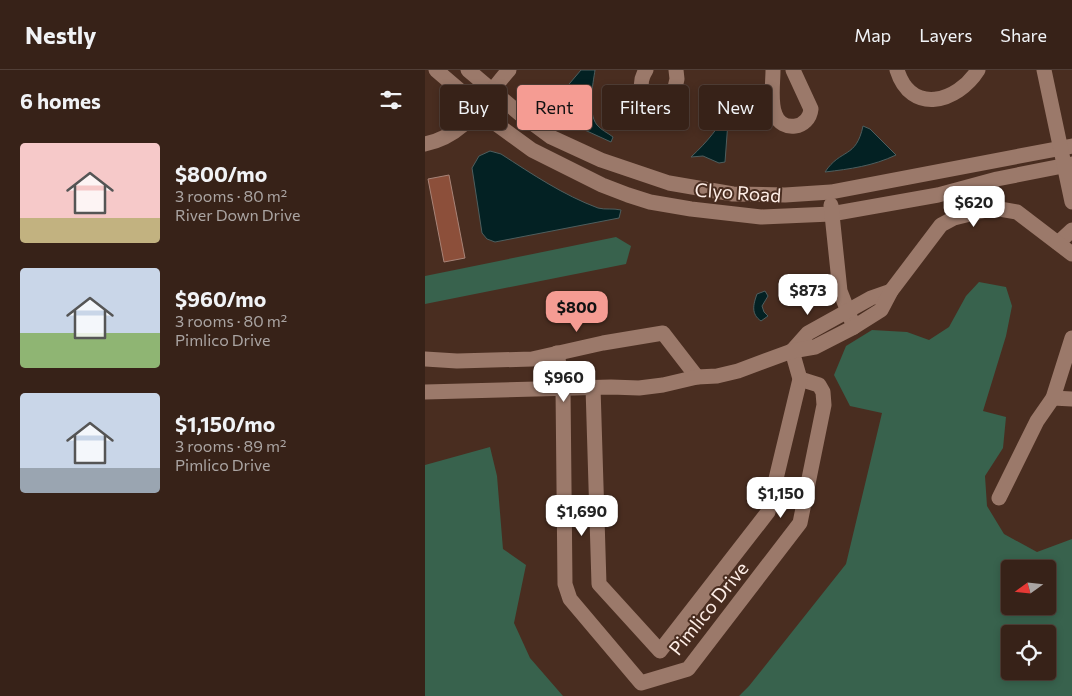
<!DOCTYPE html>
<html lang="en">
<head>
<meta charset="utf-8">
<style>
	:root { --surface:#372218; --page:#3e2a21; --text:#f1f3f6; --muted:#aaa4a2; --line:#513f37; --accent:#f59c93 }
	body { margin:0; font-family:Commissioner,sans-serif; background:var(--page); color:var(--text); height:100vh; display:flex; flex-direction:column; font-size:19px; white-space:nowrap }
	* { box-sizing:border-box; margin:0 }
	p { font-size:16px; color:var(--muted) }
	.icon { flex:none; width:28px; height:28px; fill:none; stroke:currentColor; stroke-width:2; stroke-linecap:round; stroke-linejoin:round }
	.map { position:relative; flex:1; overflow:hidden }
	.panel { display:flex; flex-direction:column; background:var(--surface); width:425px }
	.panel>* { flex:none }
	.guide { position:absolute; left:15px; top:15px; width:475px; height:45px; display:flex; gap:10px }
	.needle { width:32px; rotate:255deg }
	.controls { position:absolute; left:576px; top:490px; display:grid; gap:10px }
	.controls a { display:grid; place-items:center; width:55px; height:55px; border-radius:5px; background:var(--surface); box-shadow:0 2px 8px #0003,0 0 0 1px var(--line); font-size:25px }
	.price { position:absolute; translate:-50% -42px; padding:0 11px; border-radius:10px; background:#fff; color:#222; font-size:16px; line-height:32px; filter:drop-shadow(0 1px 2px #0008) }
	.price::after { content:''; position:absolute; left:50%; top:30px; width:15px; height:11px; margin-left:-8px; background:inherit; clip-path:polygon(0 0,100% 0,50% 100%) }
	.price.current { background:var(--accent); color:#111 }
	ul { padding:0; list-style:none }
	li { display:flex; align-items:center; gap:15px; height:125px; padding:0 20px }
	li span { display:grid; place-items:center; flex:none; width:140px; height:100px; border-radius:5px; color:#555 }
	li>.icon { margin-inline-start:auto }
	span .icon { width:60px; height:60px; fill:#fffc; stroke-width:1 }
	li b { font-size:21px }
	h2 { display:flex; justify-content:space-between; align-items:center; height:60px; padding:0 20px; font-size:21px }
	.pill { padding:0 18px; border-radius:5px; background:var(--surface); box-shadow:0 2px 8px #0003,0 0 0 1px var(--line); font-size:18px; line-height:45px }
	.pill.current { background:var(--accent); color:#111 }
	header { display:flex; align-items:center; gap:30px; box-sizing:border-box; height:70px; padding:0 25px; background:var(--surface); border-bottom:1px solid var(--line) }
	header strong { font-size:24px }
	nav { display:flex; gap:28px; margin-inline-start:auto; font-size:18px }
	main { display:flex; flex:1; min-height:0 }
	.map>svg:first-child { display:block }
	.green { fill:#38624d; fill-rule:evenodd }
	.water { fill:#032123; stroke:#4e5e5e }
	.building { fill:#8c4f3a; stroke:#a88478 }
	.lines { fill:none; stroke-linecap:round; stroke-linejoin:round }
	.minor { stroke:#9b796a; stroke-width:15 }
	.labels { text-anchor:middle; dominant-baseline:central; stroke-width:4; stroke-linejoin:round; paint-order:stroke }
	.street-label { font-size:19px; fill:#feeee7; stroke:#492d20 }
</style>
</head>
<body>
<header>
<strong>Nestly</strong>
<nav><a>Map</a><a>Layers</a><a>Share</a></nav>
</header>
<main>
<section class="panel">
<h2>6 homes<svg class="icon" aria-label="filters" viewBox="0 0 24 24"><path d="M4 7h16M4 17h16"/><circle cx="9" cy="7" r="2"/><circle cx="15" cy="17" r="2"/></svg></h2>
<ul>
<li><span style="background:linear-gradient(#f6c9c9 75%,#c2b280 0)"><svg class="icon" aria-label="home" viewBox="0 0 24 24"><path d="M3 11l9-7 9 7M6 9v11h12V9"/></svg></span><div><b>$800/mo</b><p>3 rooms · 80 m²</p><p>River Down Drive</p></div></li>
<li><span style="background:linear-gradient(#c9d6e8 65%,#8fb573 0)"><svg class="icon" aria-label="home" viewBox="0 0 24 24"><path d="M3 11l9-7 9 7M6 9v11h12V9"/></svg></span><div><b>$960/mo</b><p>3 rooms · 80 m²</p><p>Pimlico Drive</p></div></li>
<li><span style="background:linear-gradient(#c9d6e8 75%,#9aa5b1 0)"><svg class="icon" aria-label="home" viewBox="0 0 24 24"><path d="M3 11l9-7 9 7M6 9v11h12V9"/></svg></span><div><b>$1,150/mo</b><p>3 rooms · 89 m²</p><p>Pimlico Drive</p></div></li>
</ul>
</section>
<div class="map">
<svg width="647" height="626" viewBox="0 0 647 626">
	<rect width="100%" height="100%" fill="#492d20"/>
	<!-- green -->
	<g class="green">
		<path d="M191 167 206 176 201 194 0 234V206Z"/>
		<path d="M554 212 581 217 587 236 581 266 558 341 581 347 578 378 560 406 562 436 579 464 612 482 647 469V626H314L324 616 421 494 457 343 425 336 409 305 421 276 447 260 482 262 504 270 524 257 541 226ZM585 499H622V536H585ZM585 564H622V601H585Z"/>
		<path d="M65 377 72 406 78 479 101 495 89 553 105 588 138 626H0V395Z"/>
	</g>
	<!-- water -->
	<g class="water">
		<path d="M156 0H170C168 14 162 42 172 55 176 60 183 63 188 67L186 72 129 46 128 33Z"/>
		<path d="M304 38 300 92 294 93 278 86 266 87C282 72 294 58 304 38Z"/>
		<path d="M438 56 445 59 471 85C448 96 425 99 400 102 416 78 431 89 438 56Z"/>
		<path d="M65 81 76 84C107 104 138 125 173 138 180 140 188 138 196 140L194 148 70 172 62 169 57 163 47 98 54 86Z"/>
		<path d="M340 221 343 226 337 236 339 242 343 246 336 251C326 244 328 235 332 224Z"/>
	</g>
	<!-- building -->
	<path class="building" d="M24 105 40 188 19 192 3 109Z"/>
	<g class="lines">
		<!-- minor -->
		<g class="minor">
			<path d="M11 0 39 24 52 40 107 80 177 115 203 125 225 132 266 139 336 147 406 144 513 125 572 109 647 94"/>
			<path d="M43 0 95 44 126 67 176 90 244 113 308 124 360 125 406 122 647 76"/>
			<path d="M221 0C214 11 215 20 222 30 231 37 241 33 248 26L252 9 251 0"/>
			<path d="M348 0C348 13 345 32 350 44 357 63 384 59 386 39L368 0"/>
			<path d="M472 0C486 45 532 33 553 0"/>
			<path d="M619 0 647 132"/>
			<path d="M0 74C43 65 56 31 84 0"/>
			<path d="M406 135 415 221 429 257"/>
			<path d="M633 173 647 160"/>
			<path d="M367 281 383 263 446 228 466 221"/>
			<path d="M132 283 138 318 140 514 145 529 216 613 263 599 375 453 399 335 398 322 394 315 375 309"/>
			<path d="M0 289 32 291 107 289 178 273 238 263 272 307"/>
			<path d="M168 317 174 514 235 581 343 442 375 309 367 281"/>
			<path d="M0 322 186 317 214 318 238 315 272 307 292 306 313 301 367 281 390 277 429 257 456 240 466 221 516 155 529 148 569 138 592 142 647 184"/>
			<path d="M628 328 647 329"/>
			<path d="M574 428 612 351 628 328 647 268"/>
		</g>
	</g>
	<g class="labels">
		<!-- street labels -->
		<g class="street-label">
			<text transform="translate(313 122) rotate(4)">Clyo Road</text>
			<text transform="translate(283 538) rotate(-51)">Pimlico Drive</text>
		</g>
	</g>
</svg>
<div class="controls">
<a><svg class="needle" viewBox="-14 -14 28 28"><path d="M0-13l5 13h-10z" fill="#e53935"/><path d="M0 13l5-13h-10z" fill="#aaa4a2"/></svg></a>
<a><svg class="icon" aria-label="locate" viewBox="0 0 24 24"><circle cx="12" cy="12" r="6"/><path d="M12 2v4M12 18v4M2 12h4M18 12h4"/></svg></a>
</div>
<b class="price" style="left:549px;top:158px">$620</b>
<b class="price" style="left:383px;top:246px">$873</b>
<b class="price current" style="left:152px;top:263px">$800</b>
<b class="price" style="left:139px;top:333px">$960</b>
<b class="price" style="left:356px;top:449px">$1,150</b>
<b class="price" style="left:157px;top:467px">$1,690</b>
<div class="guide">
<a class="pill">Buy</a>
<a class="pill current">Rent</a>
<a class="pill">Filters</a>
<a class="pill">New</a>
</div>
</div>
</main>
</body>
</html>
